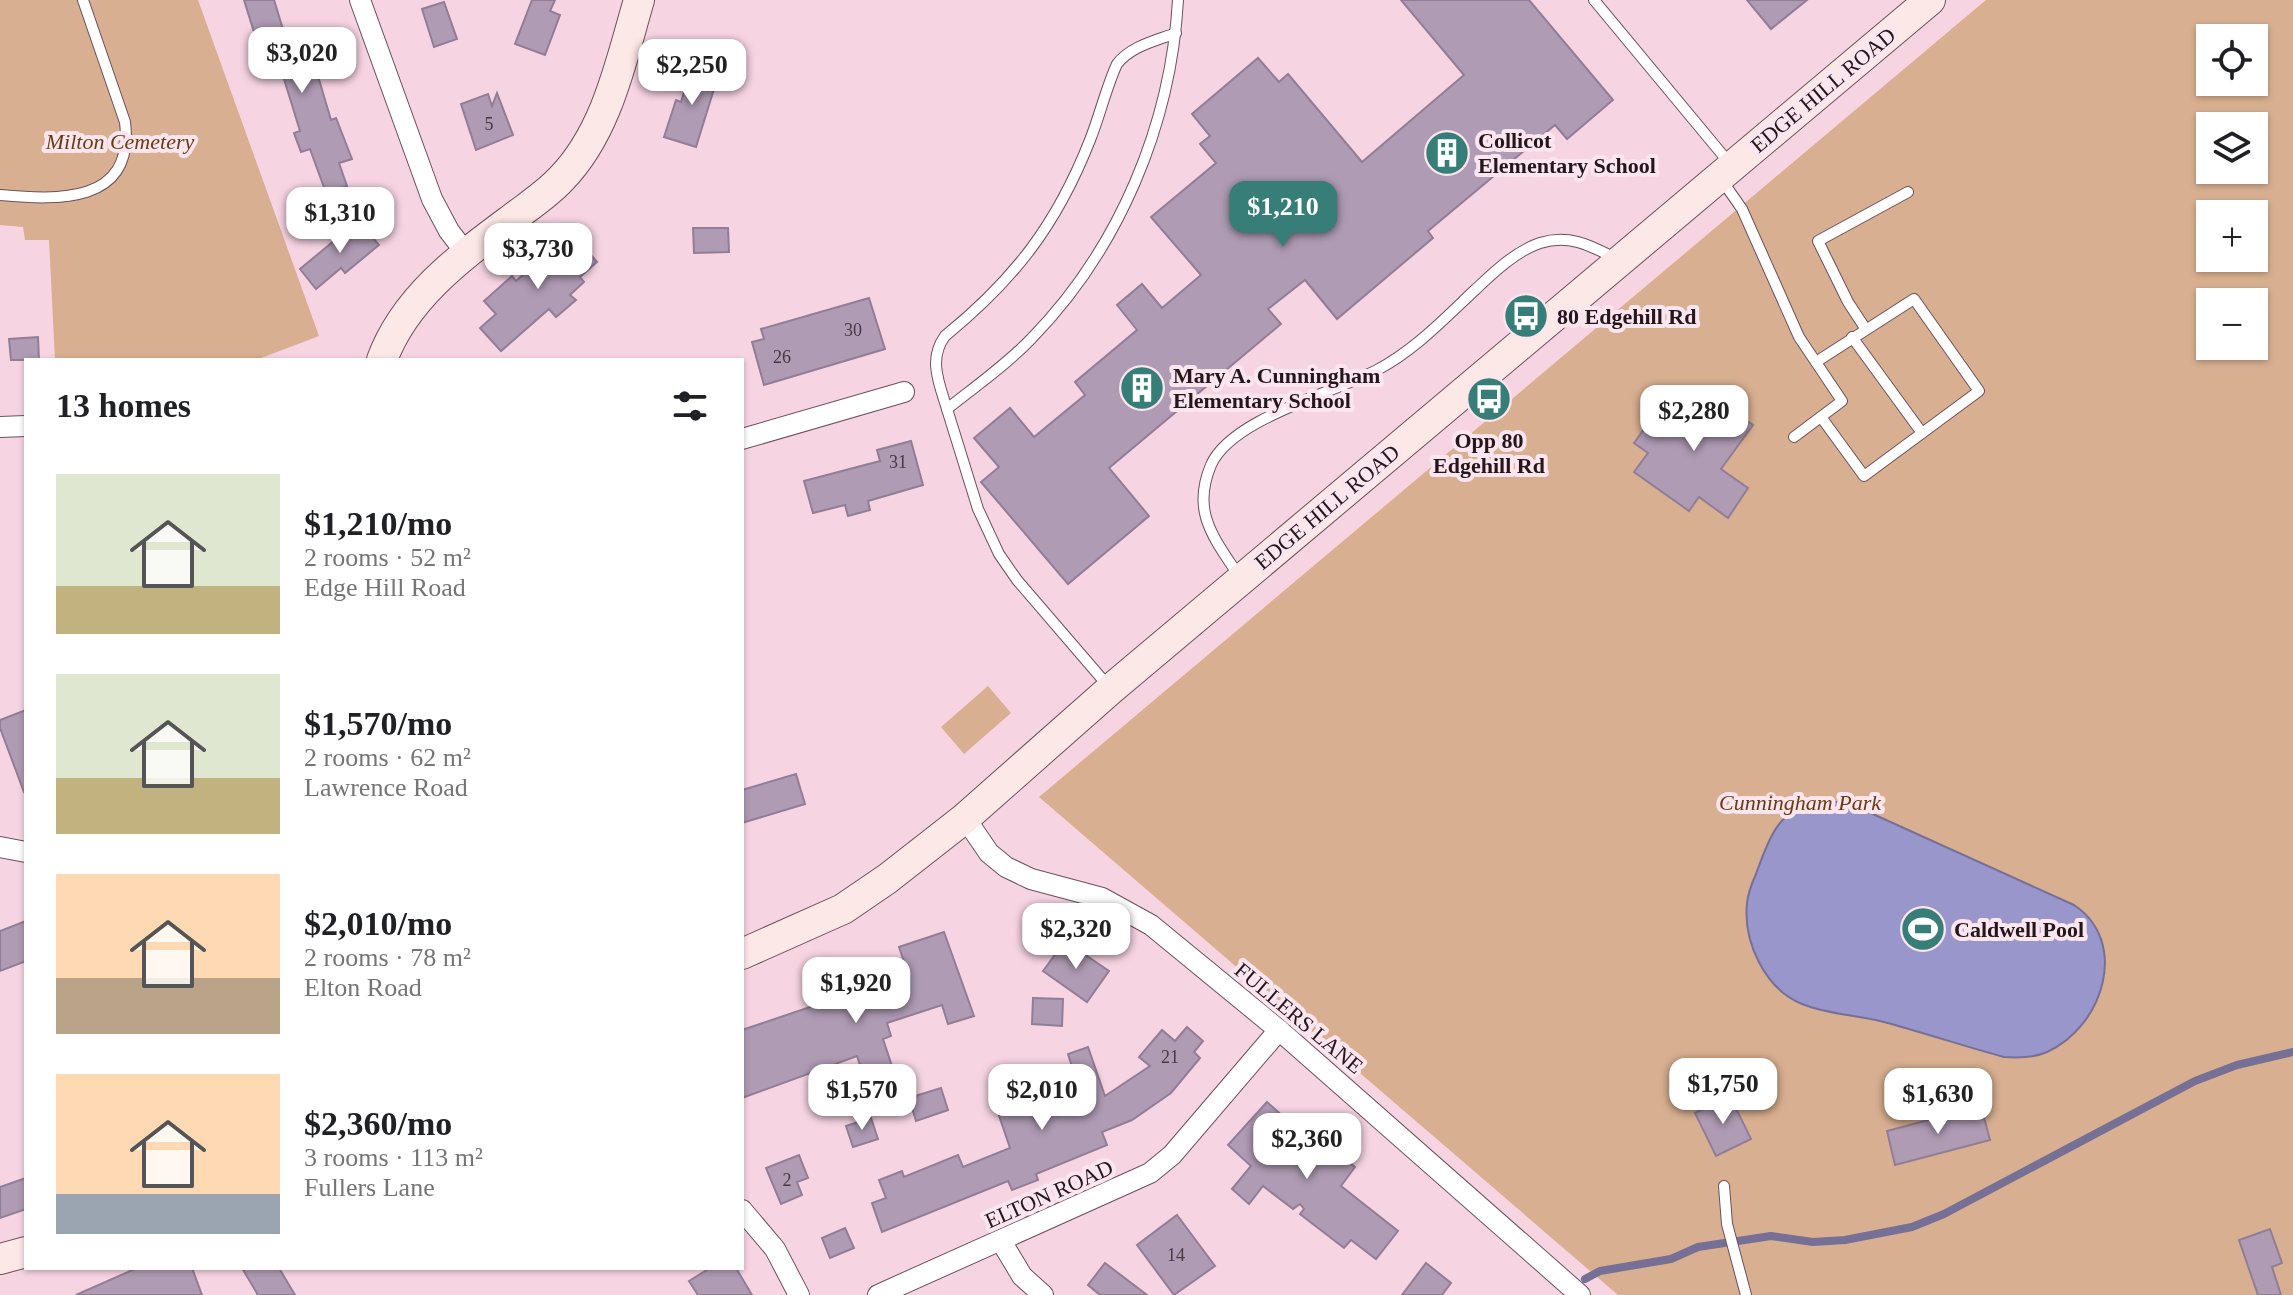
<!DOCTYPE html>
<html lang="en">
<head>
<meta charset="utf-8">
<style>
	:root { --surface:#fff; --page:#f6f6f6; --text:#202124; --muted:#757577; --accent:#367e77 }
	body { margin:0; font-family:Georgia,serif; background:var(--page); color:var(--text); height:100vh; display:flex; flex-direction:column; font-size:30px; white-space:nowrap }
	* { box-sizing:border-box; margin:0 }
	p { font-size:26px; color:var(--muted) }
	.icon { flex:none; width:44px; height:44px; fill:none; stroke:currentColor; stroke-width:2; stroke-linecap:round; stroke-linejoin:round }
	.map { position:relative; flex:1; overflow:hidden }
	.sheet { position:absolute; left:24px; top:358px; width:720px; height:912px; display:flex; flex-direction:column; background:var(--surface); border-radius:0px; box-shadow:0 2px 6px #0004 }
	.sheet>* { flex:none }
	.controls { position:absolute; left:2196px; top:24px; display:grid; gap:16px }
	.controls a { display:grid; place-items:center; width:72px; height:72px; border-radius:0px; background:var(--surface); box-shadow:0 2px 6px #0004; font-size:40px }
	.price { position:absolute; translate:-50% -68px; padding:0 18px; border-radius:16px; background:#fff; color:#222; font-size:26px; line-height:52px; filter:drop-shadow(0 2px 4px #0008) }
	.price::after { content:''; position:absolute; left:50%; top:48px; width:24px; height:18px; margin-left:-12px; background:inherit; clip-path:polygon(0 0,100% 0,50% 100%) }
	.price.on { background:var(--accent); color:#fff }
	ul { padding:0; list-style:none }
	li { display:flex; align-items:center; gap:24px; height:200px; padding:0 32px }
	li span { display:grid; place-items:center; flex:none; width:224px; height:160px; border-radius:0px; color:#555 }
	li>.icon { margin-inline-start:auto }
	span .icon { width:96px; height:96px; fill:#fffc; stroke-width:1 }
	li b { font-size:34px }
	h2 { display:flex; justify-content:space-between; align-items:center; height:96px; padding:0 32px; font-size:34px }
	.map>svg:first-child { display:block }
	.green { fill:#d8af90; fill-rule:evenodd }
	.water { fill:#9996cb; stroke:#767096; stroke-width:2 }
	.lines { fill:none; stroke-linecap:round; stroke-linejoin:round }
	.stream { stroke:#767096; stroke-width:8 }
	.building { fill:#af9bb4; stroke:#917e96; stroke-width:2 }
	.lane-casing { stroke:#6d505c; stroke-width:12 }
	.street-casing { stroke:#6d505c; stroke-width:22 }
	.secondary-casing { stroke:#6d505c; stroke-width:32 }
	.lane { stroke:#fff; stroke-width:10 }
	.street { stroke:#fff; stroke-width:20 }
	.secondary { stroke:#fce8e6; stroke-width:30 }
	.labels { text-anchor:middle; dominant-baseline:central; stroke-width:8; stroke-linejoin:round; paint-order:stroke }
	.number-label { font-size:18px; fill:#473842 }
	.street-label { font-size:22px; fill:#24171c; stroke:#fbe5ee }
	.poi-label { font-size:22px; font-weight:bold; fill:#24171c; stroke:#fbe5ee; text-anchor:start }
	.park-label { font-size:22px; font-style:italic; fill:#693b10; stroke:#fbe5ee }
</style>
</head>
<body>
<div class="map">
<svg width="2293" height="1295" viewBox="0 0 2293 1295">
	<rect width="100%" height="100%" fill="#f7d4e2"/>
	<!-- green -->
	<g class="green">
		<path d="M0 0H198L319 336 256 360H55L49 240H25L23 227 0 225Z"/>
		<path d="M1986 0H2293V1295H1618L1039 797ZM2210 38H2254V82H2210ZM2210 126H2254V170H2210ZM2210 214H2254V258H2210ZM2210 302H2254V346H2210Z"/>
		<path d="M988 686 1011 713 964 754 941 727Z"/>
	</g>
	<!-- water -->
	<path class="water" d="M1814 802H1840L1853 805 2074 905C2130 942 2103 1027 2047 1052 2034 1058 2019 1058 2004 1057 1963 1046 1922 1032 1880 1021 1854 1015 1827 1014 1802 1004 1765 989 1743 942 1747 903 1748 893 1752 883 1756 874 1768 841 1777 811 1814 802Z"/>
	<g class="lines">
		<!-- stream -->
		<path class="stream" d="M1585 1279 1600 1271 1671 1259 1698 1247 1771 1236 1813 1242 1845 1240 1912 1227 1944 1214 2195 1081 2237 1065 2293 1052"/>
	</g>
	<!-- building -->
	<g class="building">
		<path d="M244 0H274L291 55 310 49 331 120 336 118 352 159 339 163 347 186 326 193 310 149 301 152 294 133 300 131 280 66 266 71Z"/>
		<path d="M532 0H555L550 11 560 15 545 55 515 44Z"/>
		<path d="M1401 0H1529L1613 100 1567 139 1555 125 1428 231 1433 238 1337 319 1305 280 1268 309 1281 324 1109 468 1149 516 1068 584 981 482 999 467 974 438 1010 408 1034 437 1085 395 1075 382 1137 330 1117 305 1142 284 1162 308 1201 275 1151 217 1216 163 1200 144 1210 136 1192 114 1258 58 1279 82 1288 74 1362 162 1464 75Z"/>
		<path d="M1747 0H1807L1771 29Z"/>
		<path d="M444 2 457 39 434 47 422 9Z"/>
		<path d="M692 65 719 73 696 147 664 137 676 100 681 102Z"/>
		<path d="M497 93 513 135 476 150 461 104 488 94 492 106Z"/>
		<path d="M358 221 379 245 345 273 341 268 316 289 300 269Z"/>
		<path d="M693 228H728L729 252 694 253Z"/>
		<path d="M571 232 597 262 580 277 584 282 570 295 576 300 556 317 549 309 501 351 480 328 496 314 484 301 512 276 516 281Z"/>
		<path d="M869 298 885 349 764 385 752 342 764 339 761 329Z"/>
		<path d="M38 337 39 360H11L9 339Z"/>
		<path d="M1696 386 1753 425 1721 469 1748 488 1728 518 1699 497 1689 511 1634 472 1648 453 1634 443 1660 407 1674 417Z"/>
		<path d="M911 441 923 485 868 501 870 510 848 516 845 505 813 513 804 481 880 461 877 450Z"/>
		<path d="M26 710V791L24 792 0 728V720Z"/>
		<path d="M796 774 805 804 742 823V790Z"/>
		<path d="M26 921V961L0 971V931Z"/>
		<path d="M944 932 974 1016 948 1024 942 1005 887 1023 891 1036 883 1039 902 1096 873 1105 857 1056 742 1098V1030L908 974 899 947Z"/>
		<path d="M1065 941 1109 971 1087 1002 1043 971Z"/>
		<path d="M1033 998 1063 999 1062 1026 1032 1024Z"/>
		<path d="M1187 1027 1203 1041 1194 1052 1200 1058 1171 1093 1132 1120 1102 1132 1107 1145 1036 1174 1038 1180 1012 1190 1008 1181 882 1232 872 1203 886 1198 879 1180 902 1171 904 1177 958 1155 963 1167 1010 1148 990 1089 1021 1078 1035 1120 1083 1101 1068 1054 1088 1047 1105 1096 1150 1066 1139 1057 1162 1030 1175 1041Z"/>
		<path d="M941 1088 948 1110 916 1121 909 1098Z"/>
		<path d="M1730 1096 1751 1139 1716 1156 1695 1113Z"/>
		<path d="M1267 1102 1320 1150 1325 1143 1355 1167 1341 1186 1398 1231 1376 1259 1351 1240 1344 1248 1300 1214 1304 1209 1300 1204 1293 1209 1263 1186 1249 1204 1232 1189 1251 1166 1228 1145Z"/>
		<path d="M1981 1106 1990 1140 1895 1165 1887 1131Z"/>
		<path d="M871 1118 878 1139 853 1147 846 1126Z"/>
		<path d="M799 1155 808 1178 797 1182 802 1195 781 1204 766 1168Z"/>
		<path d="M26 1178V1209L0 1218V1187Z"/>
		<path d="M1177 1215 1215 1266 1174 1295 1137 1245Z"/>
		<path d="M845 1228 854 1248 830 1258 822 1238Z"/>
		<path d="M2270 1229 2282 1263 2272 1267 2281 1295H2258L2239 1240Z"/>
		<path d="M1105 1263 1147 1295H1100L1088 1285Z"/>
		<path d="M1426 1263 1451 1283 1442 1295H1402Z"/>
		<path d="M137 1268H192L202 1295H76Z"/>
		<path d="M242 1268H279L295 1295H258Z"/>
		<path d="M710 1268H736L752 1295H698L689 1281Z"/>
	</g>
	<g class="lines">
		<!-- lane casing -->
		<g class="lane-casing">
			<g id="lane">
				<path d="M1594 0 1731 165"/>
				<path d="M1721 179 1742 209 1799 337 1842 401 1794 437"/>
				<path d="M0 195C57 200 135 205 125 122L83 0"/>
				<path d="M1865 328 1848 302 1818 241 1908 192"/>
				<path d="M1852 337 1922 433"/>
				<path d="M1816 362 1914 299 1979 391 1864 476 1821 417"/>
				<path d="M947 409C939 383 928 359 945 336 1015 279 1057 224 1090 140 1100 115 1106 88 1117 64 1131 46 1155 41 1176 33"/>
				<path d="M1239 576C1214 538 1191 512 1211 465 1231 419 1333 393 1377 370 1415 350 1445 318 1476 289 1494 272 1516 251 1540 243 1569 234 1589 245 1615 258"/>
				<path d="M1109 687 1017 580 999 554 978 509 947 409C976 386 1006 365 1031 339 1119 249 1171 125 1178 0"/>
				<path d="M1724 1186 1727 1224 1746 1295"/>
			</g>
		</g>
		<!-- street casing -->
		<g class="street-casing">
			<g id="street">
				<path d="M360 0 432 199 449 231 466 253"/>
				<path d="M0 427 26 426"/>
				<path d="M742 439 904 392"/>
				<path d="M965 818 989 853 1006 867 1031 879 1102 898 1151 925 1279 1030 1580 1295"/>
				<path d="M0 847 26 852"/>
				<path d="M742 1210 775 1249 799 1295"/>
				<path d="M1001 1241 1022 1276 1043 1295"/>
				<path d="M878 1295 1150 1173 1172 1155 1279 1030"/>
			</g>
		</g>
		<!-- secondary casing -->
		<g class="secondary-casing">
			<g id="secondary">
				<path d="M382 360C405 297 462 256 513 218 530 205 547 194 561 179 607 132 621 61 639 0"/>
				<path d="M742 954 843 909 887 879 965 818 1111 689 1930 0"/>
				<path d="M0 1259 26 1252"/>
			</g>
		</g>
		<!-- lane -->
		<use href="#lane" class="lane"/>
		<!-- street -->
		<use href="#street" class="street"/>
		<!-- secondary -->
		<use href="#secondary" class="secondary"/>
	</g>
	<!-- icons -->
	<defs>
		<g id="building-disc" transform="scale(2.3)"><circle r="9.5" fill="#367e77" stroke="#fbe5ee"/><path d="M-4-6H4V6H1V3H-1V6H-4ZM-2.5-4.3h1.7v1.8h-1.7ZM.8-4.3h1.7v1.8H.8ZM-2.5-1h1.7V.8h-1.7ZM.8-1h1.7V.8H.8Z" fill="#fff"/></g>
		<g id="bus-disc" transform="scale(2.3)"><circle r="9.5" fill="#367e77" stroke="#fbe5ee"/><path d="M-5-6H5V4H4V6H2V4H-2V6H-4V4H-5ZM-3.5-4V0h7V-4ZM-3.5 1.2v1.5H-2V1.2ZM2 1.2v1.5H3.5V1.2Z" fill="#fff"/></g>
		<g id="stadium-disc" transform="scale(2.3)"><circle r="9.5" fill="#367e77" stroke="#fbe5ee"/><path d="M0-5a6.5 5 0 1 0 0 10a6.5 5 0 1 0 0-10ZM-3.5-1.8h7v3.6h-7Z" fill="#fff"/></g>
	</defs>
	<g fill-rule="evenodd">
		<use href="#building-disc" x="1447" y="153"/>
		<use href="#bus-disc" x="1526" y="316"/>
		<use href="#building-disc" x="1142" y="388"/>
		<use href="#bus-disc" x="1489" y="399"/>
		<use href="#stadium-disc" x="1923" y="929"/>
	</g>
	<g class="labels">
		<!-- number labels -->
		<g class="number-label">
			<text x="489" y="124">5</text>
			<text x="853" y="330">30</text>
			<text x="782" y="357">26</text>
			<text x="898" y="462">31</text>
			<text x="1170" y="1057">21</text>
			<text x="787" y="1180">2</text>
			<text x="1176" y="1255">14</text>
		</g>
		<!-- street labels -->
		<g class="street-label">
			<text transform="translate(1823 90) rotate(-40)">EDGE HILL ROAD</text>
			<text transform="translate(1327 507) rotate(-40)">EDGE HILL ROAD</text>
			<text transform="translate(1299 1018) rotate(40)">FULLERS LANE</text>
			<text transform="translate(1049 1194) rotate(-24)">ELTON ROAD</text>
		</g>
		<!-- poi labels -->
		<g class="poi-label">
			<text x="1478" y="140">Collicot<tspan x="1478" dy="25">Elementary School</tspan></text>
			<text x="1557" y="316">80 Edgehill Rd</text>
			<text x="1173" y="375">Mary A. Cunningham<tspan x="1173" dy="25">Elementary School</tspan></text>
			<text x="1489" y="440" text-anchor="middle">Opp 80<tspan x="1489" dy="25">Edgehill Rd</tspan></text>
			<text x="1954" y="929">Caldwell Pool</text>
		</g>
		<!-- park labels -->
		<g class="park-label">
			<text x="120" y="141">Milton Cemetery</text>
			<text x="1800" y="802">Cunningham Park</text>
		</g>
	</g>
</svg>
<div class="controls">
<a><svg class="icon" aria-label="locate" viewBox="0 0 24 24"><circle cx="12" cy="12" r="6"/><path d="M12 2v4M12 18v4M2 12h4M18 12h4"/></svg></a>
<a><svg class="icon" aria-label="layers" viewBox="0 0 24 24"><path d="M12 4l9 5-9 5-9-5zM3 14l9 5 9-5"/></svg></a>
<a>+</a>
<a>−</a>
</div>
<b class="price" style="left:302px;top:95px">$3,020</b>
<b class="price" style="left:692px;top:107px">$2,250</b>
<b class="price on" style="left:1283px;top:249px">$1,210</b>
<b class="price" style="left:340px;top:255px">$1,310</b>
<b class="price" style="left:538px;top:291px">$3,730</b>
<b class="price" style="left:1694px;top:453px">$2,280</b>
<b class="price" style="left:1076px;top:971px">$2,320</b>
<b class="price" style="left:856px;top:1025px">$1,920</b>
<b class="price" style="left:1723px;top:1126px">$1,750</b>
<b class="price" style="left:862px;top:1132px">$1,570</b>
<b class="price" style="left:1042px;top:1132px">$2,010</b>
<b class="price" style="left:1938px;top:1136px">$1,630</b>
<b class="price" style="left:1307px;top:1181px">$2,360</b>
<section class="sheet">
<h2>13 homes<svg class="icon" aria-label="filters" viewBox="0 0 24 24"><path d="M4 7h16M4 17h16"/><circle cx="9" cy="7" r="2"/><circle cx="15" cy="17" r="2"/></svg></h2>
<ul>
<li><span style="background:linear-gradient(#dfe7d0 70%,#c2b280 0)"><svg class="icon" aria-label="home" viewBox="0 0 24 24"><path d="M3 11l9-7 9 7M6 9v11h12V9"/></svg></span><div><b>$1,210/mo</b><p>2 rooms · 52 m²</p><p>Edge Hill Road</p></div></li>
<li><span style="background:linear-gradient(#dfe7d0 65%,#c2b280 0)"><svg class="icon" aria-label="home" viewBox="0 0 24 24"><path d="M3 11l9-7 9 7M6 9v11h12V9"/></svg></span><div><b>$1,570/mo</b><p>2 rooms · 62 m²</p><p>Lawrence Road</p></div></li>
<li><span style="background:linear-gradient(#ffd9b3 65%,#b9a48a 0)"><svg class="icon" aria-label="home" viewBox="0 0 24 24"><path d="M3 11l9-7 9 7M6 9v11h12V9"/></svg></span><div><b>$2,010/mo</b><p>2 rooms · 78 m²</p><p>Elton Road</p></div></li>
<li><span style="background:linear-gradient(#ffd9b3 75%,#9aa5b1 0)"><svg class="icon" aria-label="home" viewBox="0 0 24 24"><path d="M3 11l9-7 9 7M6 9v11h12V9"/></svg></span><div><b>$2,360/mo</b><p>3 rooms · 113 m²</p><p>Fullers Lane</p></div></li>
</ul>
</section>
</div>
</body>
</html>
